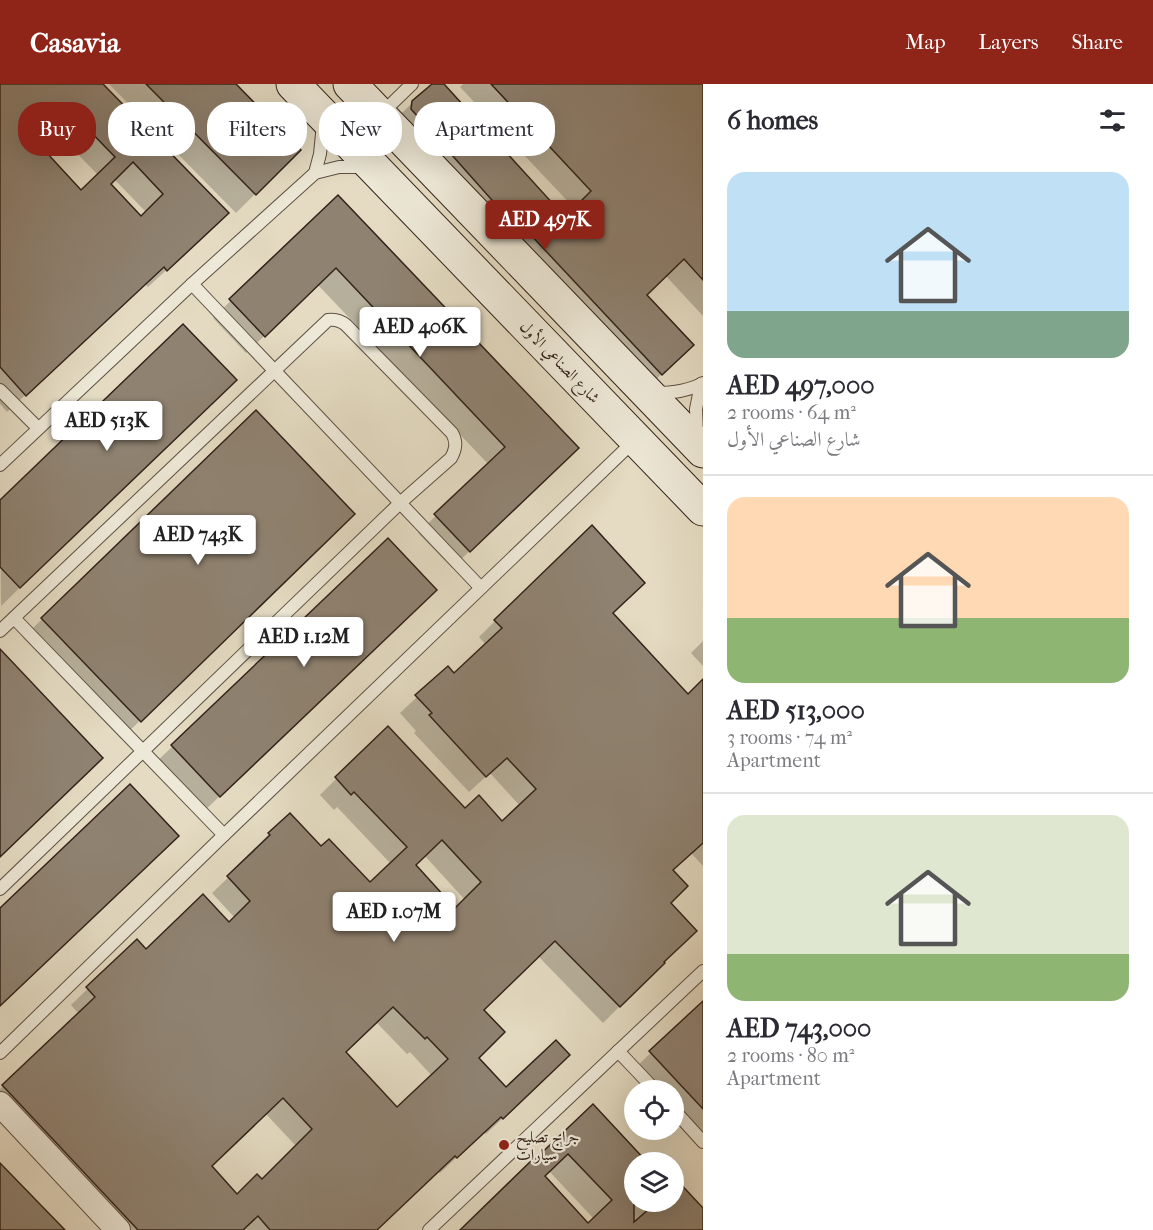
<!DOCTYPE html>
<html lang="en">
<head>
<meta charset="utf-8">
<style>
	:root { --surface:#fff; --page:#f2f2f3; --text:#2b2b33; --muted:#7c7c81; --line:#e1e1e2; --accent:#8f2418 }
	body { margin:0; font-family:"IM FELL French Canon",Amiri,serif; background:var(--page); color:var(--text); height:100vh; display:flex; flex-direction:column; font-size:22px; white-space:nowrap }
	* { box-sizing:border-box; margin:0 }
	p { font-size:20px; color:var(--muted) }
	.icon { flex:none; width:33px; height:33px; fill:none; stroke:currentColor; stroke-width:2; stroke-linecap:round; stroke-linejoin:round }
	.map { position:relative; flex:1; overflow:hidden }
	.panel { display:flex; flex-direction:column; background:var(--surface); width:450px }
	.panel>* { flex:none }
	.hud { position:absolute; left:18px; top:18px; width:570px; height:54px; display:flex; gap:12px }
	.tools { position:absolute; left:624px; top:996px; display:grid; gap:12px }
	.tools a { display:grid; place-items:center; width:60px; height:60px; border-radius:50%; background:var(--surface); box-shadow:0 6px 24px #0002; font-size:30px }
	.price { position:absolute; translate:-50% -51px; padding:0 14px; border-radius:6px; background:#fff; color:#222; font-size:20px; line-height:39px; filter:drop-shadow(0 2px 3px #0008) }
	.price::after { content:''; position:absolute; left:50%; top:36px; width:18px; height:14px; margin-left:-9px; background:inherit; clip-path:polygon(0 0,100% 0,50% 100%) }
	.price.active { background:var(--accent); color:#fff }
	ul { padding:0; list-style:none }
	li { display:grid; align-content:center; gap:12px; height:318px; padding:0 24px }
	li+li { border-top:2px solid var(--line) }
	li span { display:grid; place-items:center; height:186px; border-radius:18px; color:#555 }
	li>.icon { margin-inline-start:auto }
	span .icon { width:108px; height:108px; fill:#fffc; stroke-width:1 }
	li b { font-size:26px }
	h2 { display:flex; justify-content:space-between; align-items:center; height:72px; padding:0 24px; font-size:26px }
	.tag { padding:0 21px; border-radius:24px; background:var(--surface); box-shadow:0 6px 24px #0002; font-size:21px; line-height:54px }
	.tag.active { background:var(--accent); color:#fff }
	header { display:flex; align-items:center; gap:36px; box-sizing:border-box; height:84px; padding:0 30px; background:var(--accent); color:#fff }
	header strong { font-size:28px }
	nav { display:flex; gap:33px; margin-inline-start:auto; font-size:21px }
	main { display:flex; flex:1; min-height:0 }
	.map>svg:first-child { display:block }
	.shadow { fill:#0003; fill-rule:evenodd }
	.building { fill:#8f8271; stroke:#322219; stroke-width:1.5; fill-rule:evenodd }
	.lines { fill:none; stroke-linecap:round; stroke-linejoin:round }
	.service-casing { stroke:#5e5043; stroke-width:14 }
	.minor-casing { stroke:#5e5043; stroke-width:26 }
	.secondary-casing { stroke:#322219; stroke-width:35 }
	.service { stroke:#ede8d7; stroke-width:12 }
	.minor { stroke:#ede8d7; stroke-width:24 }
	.secondary { stroke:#ede8d7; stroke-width:33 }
	.poi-dot { fill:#8f2418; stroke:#ede8d7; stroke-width:2 }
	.labels { text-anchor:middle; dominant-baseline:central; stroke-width:4.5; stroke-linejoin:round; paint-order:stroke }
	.street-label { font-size:16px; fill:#322219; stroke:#ede8d7 }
	.poi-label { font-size:16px; fill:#322219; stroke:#ede8d7; text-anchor:start }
</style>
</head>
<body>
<header>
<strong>Casavia</strong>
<nav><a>Map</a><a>Layers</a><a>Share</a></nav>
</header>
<main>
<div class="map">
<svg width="703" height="1146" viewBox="0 0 703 1146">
	<rect width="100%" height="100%" fill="#e4dbc2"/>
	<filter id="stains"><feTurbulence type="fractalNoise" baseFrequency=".00333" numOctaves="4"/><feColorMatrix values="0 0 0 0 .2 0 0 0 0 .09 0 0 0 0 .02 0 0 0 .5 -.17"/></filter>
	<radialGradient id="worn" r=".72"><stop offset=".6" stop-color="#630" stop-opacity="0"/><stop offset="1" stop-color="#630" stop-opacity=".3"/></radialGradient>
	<!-- shadow -->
	<g class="shadow">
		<path d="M0 0H101L209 147 148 203 145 200 7 328 0 320ZM60 52 98 91 81 108 44 68ZM114 95 146 128 141 134 109 100Z"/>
		<path d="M109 0H234L299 66 236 129Z"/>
		<path d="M434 0H442L565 135 575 125 460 3 463 0H703V232L665 191 645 211 674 278 644 307 395 36 413 18Z"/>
		<path d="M338 113 559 381 452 484 418 449 489 381 318 201 246 269 213 234Z"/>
		<path d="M216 314 1 522 0 418Z"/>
		<path d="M335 449 121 655 23 554 42 535Z"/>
		<path d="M388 456 416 525 200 731 153 681Z"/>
		<path d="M611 530 688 612 703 597V782L691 769 672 787 663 879 603 939 538 872 482 926 477 974 506 1005 552 988 486 1050 484 1048 440 1089 438 1087 377 1144 379 1146H107L0 1032V1005L79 930 71 921 137 857 146 867 229 840 235 834 212 809 255 768 253 766 269 750 321 765 370 800 391 780 337 723 334 726 320 711 337 694 465 727 502 739 520 722 490 689 469 708 414 649 416 647 400 629 448 584 454 591 486 561 479 553 495 537ZM425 772 465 816 455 826 414 782ZM376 938 407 970 410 968 432 992 397 1025 344 969ZM265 1029 297 1063 262 1097 237 1112 210 1082Z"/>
		<path d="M703 557V582L691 569Z"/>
		<path d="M703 919V1058L674 1027V1006H655L634 985Z"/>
		<path d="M593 1022 645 1078H634V1118H674V1104L678 1100 703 1146H462ZM549 1087 594 1135 588 1141 544 1093Z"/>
	</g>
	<!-- building -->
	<g class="building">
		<path d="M0 0H103L229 129 167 187 164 183 26 312 0 283ZM79 36 115 73 81 106 46 68ZM133 78 163 110 141 132 111 100Z"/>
		<path d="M146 0H236L301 66 256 111Z"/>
		<path d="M432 0H444L565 133 591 107 491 0H703V196L684 175 647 211 694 261 662 291 528 148 524 152 411 25 412 17Z"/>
		<path d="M338 111 579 364 470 468 434 430 505 363 336 184 265 253 229 215Z"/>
		<path d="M183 240 237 296 20 504 0 483V416Z"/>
		<path d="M256 326 355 430 141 638 41 534Z"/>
		<path d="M592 441 645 499 613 529 688 610 703 595V759L673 786 688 802 671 819 697 847 664 878 665 879 620 923 555 857 484 926 505 948 479 974 506 1003 556 956 570 971 503 1035 501 1033 457 1074 455 1072 377 1146H270L258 1132 243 1146H138L2 1001 95 913 86 903 137 855 146 865 203 810 229 838 250 817 227 792 270 751 268 749 290 729 321 762 329 755 370 798 407 763 354 708 351 711 335 693 388 642 465 724 479 711 502 737 536 705 507 674 486 693 429 631 432 629 415 611 448 582 454 589 502 544 494 536ZM442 756 481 798 455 824 416 781ZM393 923 425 955 427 953 448 975 397 1023 346 968ZM283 1014 312 1045 262 1095 257 1090 237 1110 212 1082Z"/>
		<path d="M388 454 437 506 220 713 171 661Z"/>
		<path d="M0 565 103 674 0 773Z"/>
		<path d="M130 700 179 752 0 922V824Z"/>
		<path d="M703 917V1025L649 967Z"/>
		<path d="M593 1020 647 1078H634V1138L657 1118H674V1093L703 1124V1146H460L531 1077 532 1078ZM568 1070 612 1116 588 1139 545 1092Z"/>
		<path d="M0 1079 65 1146H0Z"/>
	</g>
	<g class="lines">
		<!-- service casing -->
		<g class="service-casing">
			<g id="service">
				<path d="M381 30 412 0"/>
				<path d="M315 89 320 70 323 40"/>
				<path d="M192 200 481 504"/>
				<path d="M0 306 38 344"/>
				<path d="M655 309C671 309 689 307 703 299"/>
				<path d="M697 352 696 325 701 300"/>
				<path d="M0 381 192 200 315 89 339 83H363"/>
				<path d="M14 534 224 751"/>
				<path d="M0 547 328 236C335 235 340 236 346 241L452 349C457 358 456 365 451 374L400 419 0 805"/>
				<path d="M618 967 655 1006"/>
				<path d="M0 969 224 751 634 357"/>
				<path d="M674 1026 703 1058"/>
				<path d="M429 1146 703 887"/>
			</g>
		</g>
		<!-- minor casing -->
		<g class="minor-casing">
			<path id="minor" d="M0 1020 118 1146"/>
		</g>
		<!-- secondary casing -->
		<g class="secondary-casing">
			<g id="secondary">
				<path d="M293 0 703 425"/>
				<path d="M350 0 703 367"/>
			</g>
		</g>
		<!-- service -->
		<use href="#service" class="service"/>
		<!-- minor -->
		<use href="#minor" class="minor"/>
		<!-- secondary -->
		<use href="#secondary" class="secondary"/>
	</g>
	<!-- markers -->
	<circle class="poi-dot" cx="504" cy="1061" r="6"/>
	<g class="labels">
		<!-- street labels -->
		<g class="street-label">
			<text transform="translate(560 278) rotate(46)">شارع الصناعي الأول</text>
		</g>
		<!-- poi labels -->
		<g class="poi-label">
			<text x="516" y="1052">جراج تصليح<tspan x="516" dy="18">سيارات</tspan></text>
		</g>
	</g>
	<rect width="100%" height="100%" filter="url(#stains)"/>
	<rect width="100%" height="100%" fill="url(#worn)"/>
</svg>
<div class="tools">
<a><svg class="icon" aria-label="locate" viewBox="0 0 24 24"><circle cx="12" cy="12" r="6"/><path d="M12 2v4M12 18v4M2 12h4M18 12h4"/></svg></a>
<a><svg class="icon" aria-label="layers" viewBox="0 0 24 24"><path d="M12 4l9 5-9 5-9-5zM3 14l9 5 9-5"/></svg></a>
</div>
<b class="price active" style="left:545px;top:167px">AED 497K</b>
<b class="price" style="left:420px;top:274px">AED 406K</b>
<b class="price" style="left:107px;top:368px">AED 513K</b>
<b class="price" style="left:198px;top:482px">AED 743K</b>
<b class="price" style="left:304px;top:584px">AED 1.12M</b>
<b class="price" style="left:394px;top:859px">AED 1.07M</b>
<div class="hud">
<a class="tag active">Buy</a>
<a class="tag">Rent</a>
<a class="tag">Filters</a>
<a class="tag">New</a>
<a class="tag">Apartment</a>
</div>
</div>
<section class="panel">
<h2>6 homes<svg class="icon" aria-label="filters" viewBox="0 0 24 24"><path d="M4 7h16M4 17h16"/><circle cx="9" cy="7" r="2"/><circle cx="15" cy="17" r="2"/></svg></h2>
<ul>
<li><span style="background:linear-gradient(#bfe0f5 75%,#7fa58c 0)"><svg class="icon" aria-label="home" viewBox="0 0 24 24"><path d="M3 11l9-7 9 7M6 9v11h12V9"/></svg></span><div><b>AED 497,000</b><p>2 rooms · 64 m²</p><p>شارع الصناعي الأول</p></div></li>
<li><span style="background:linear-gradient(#ffd9b3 65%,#8fb573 0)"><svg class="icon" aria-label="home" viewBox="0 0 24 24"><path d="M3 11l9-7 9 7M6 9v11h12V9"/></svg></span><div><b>AED 513,000</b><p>3 rooms · 74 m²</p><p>Apartment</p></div></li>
<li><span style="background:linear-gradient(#dfe7d0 75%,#8fb573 0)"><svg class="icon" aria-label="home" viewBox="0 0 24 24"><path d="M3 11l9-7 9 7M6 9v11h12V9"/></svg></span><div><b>AED 743,000</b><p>2 rooms · 80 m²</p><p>Apartment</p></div></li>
</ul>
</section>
</main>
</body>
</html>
